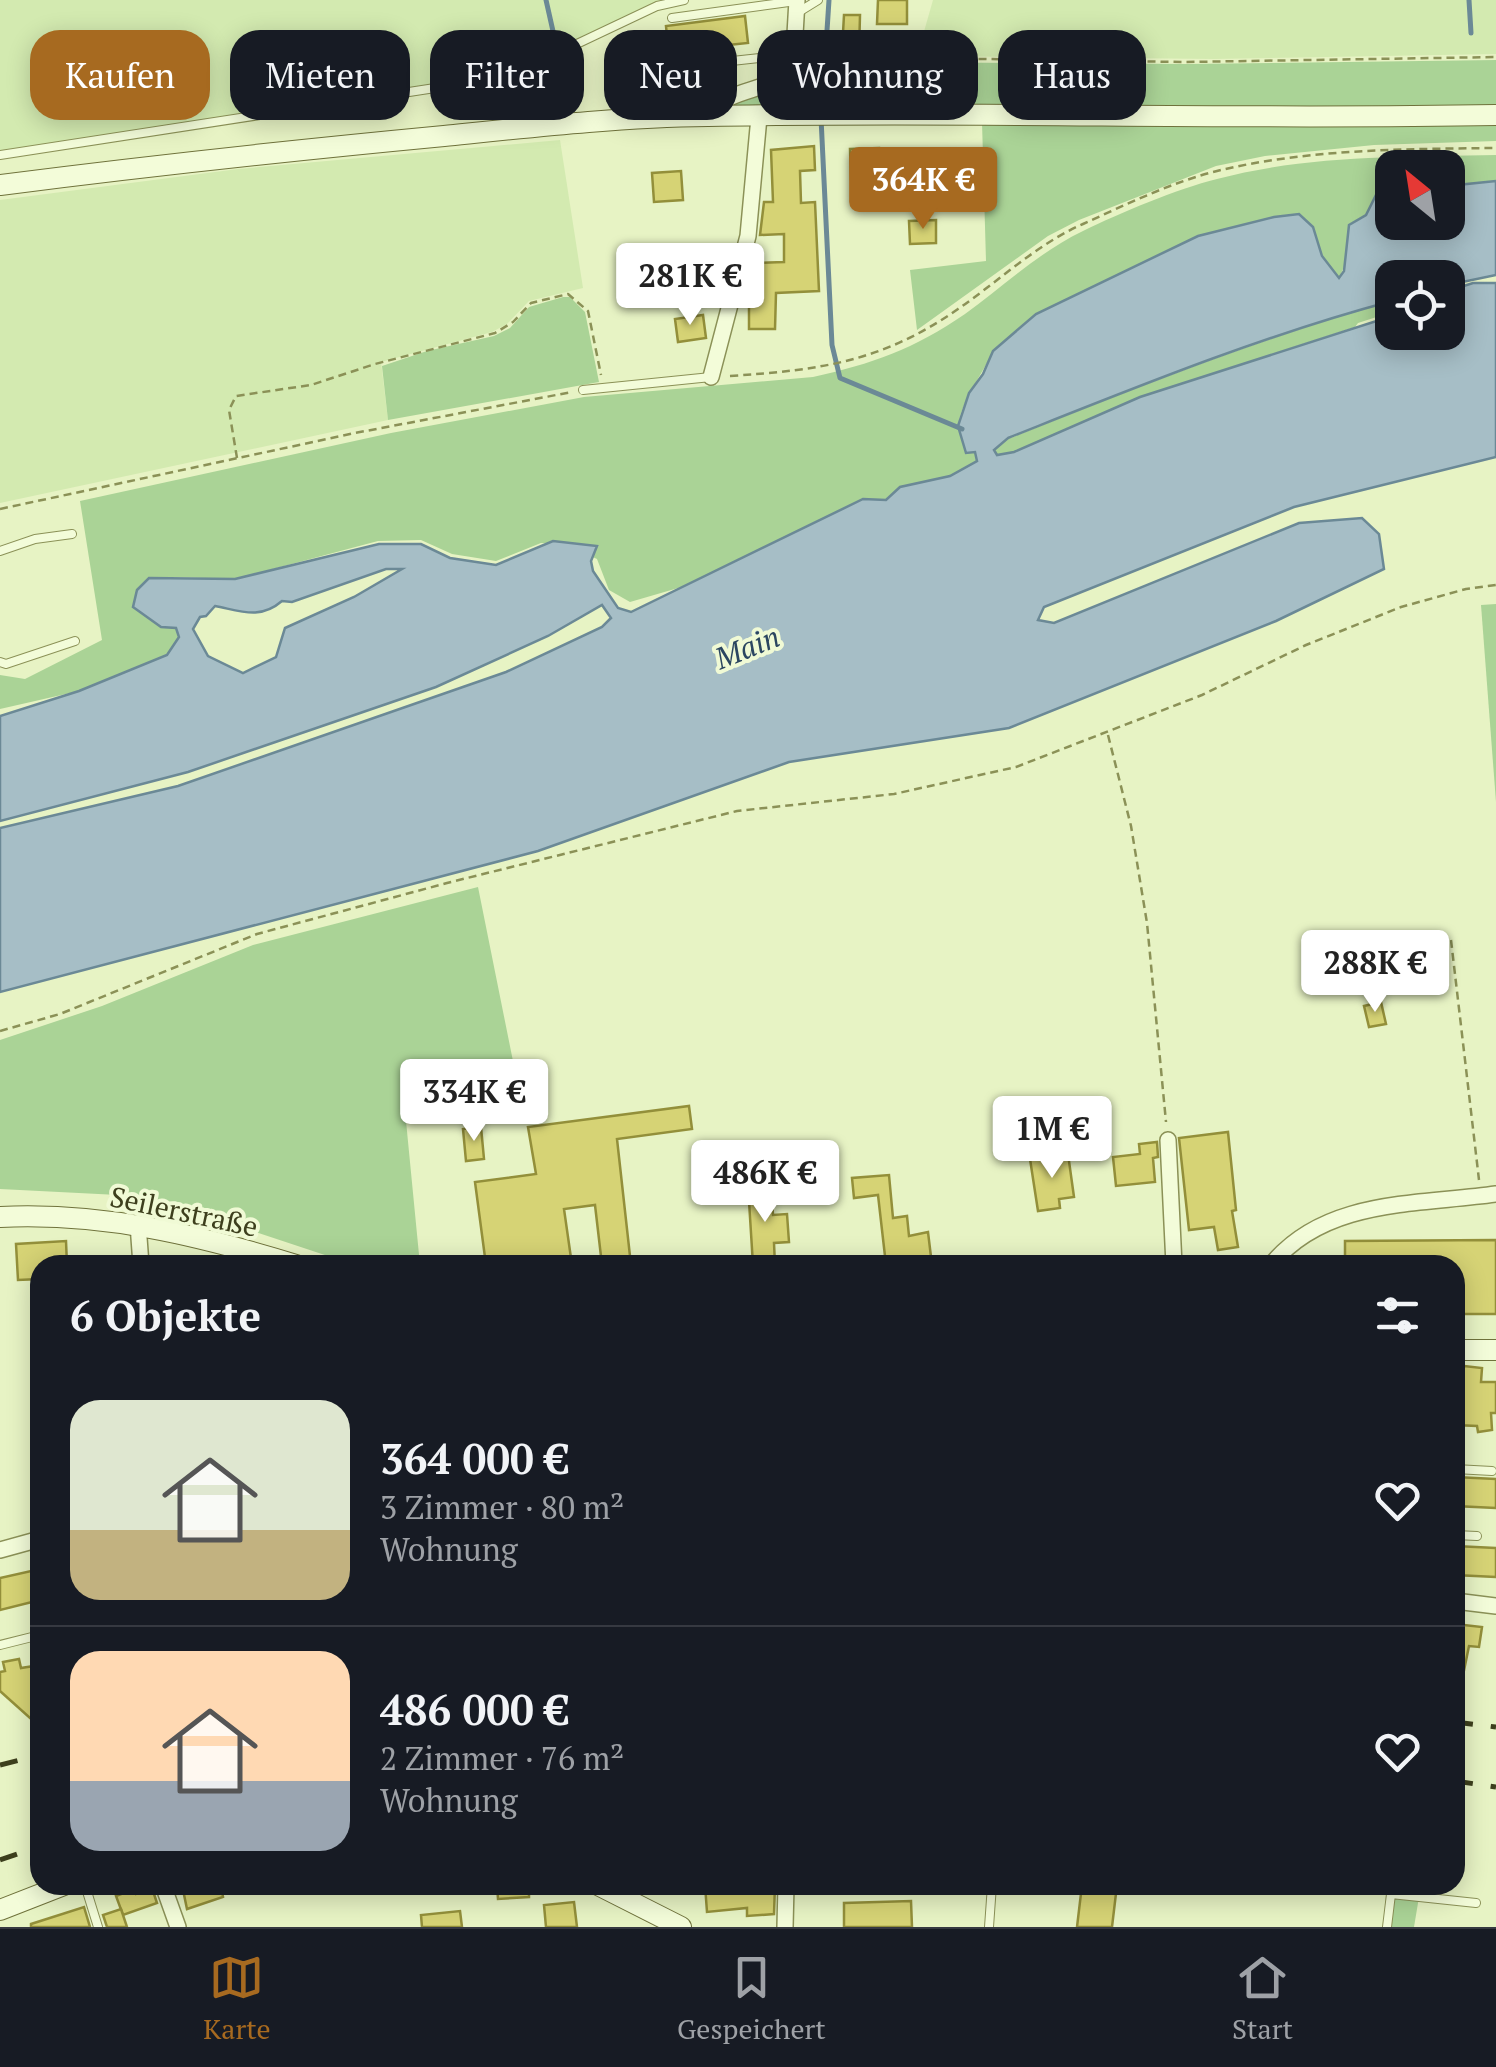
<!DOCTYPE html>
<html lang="de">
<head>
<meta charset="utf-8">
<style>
	:root { --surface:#171b24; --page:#242831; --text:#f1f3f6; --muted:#9ea1a6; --line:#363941; --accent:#a76a20 }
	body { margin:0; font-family:"PT Serif",serif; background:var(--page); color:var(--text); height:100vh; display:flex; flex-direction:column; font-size:38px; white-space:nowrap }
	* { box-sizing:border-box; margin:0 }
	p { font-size:32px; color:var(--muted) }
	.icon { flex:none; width:55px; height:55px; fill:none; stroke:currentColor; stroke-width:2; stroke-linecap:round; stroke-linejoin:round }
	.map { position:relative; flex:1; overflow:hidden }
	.panel { position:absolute; left:30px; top:1255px; width:1435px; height:640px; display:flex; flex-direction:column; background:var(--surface); border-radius:30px; box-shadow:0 5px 25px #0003 }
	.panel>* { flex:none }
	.top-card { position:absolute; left:30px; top:30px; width:1438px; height:90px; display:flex; gap:20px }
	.needle { width:65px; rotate:330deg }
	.tools { position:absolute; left:1375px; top:150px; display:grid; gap:20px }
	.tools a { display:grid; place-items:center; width:90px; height:90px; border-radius:20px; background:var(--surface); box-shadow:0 5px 25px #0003; font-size:50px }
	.price { position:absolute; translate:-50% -85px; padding:0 22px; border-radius:10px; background:#fff; color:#222; font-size:32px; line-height:65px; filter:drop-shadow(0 2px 5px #0008) }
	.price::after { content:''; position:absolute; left:50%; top:60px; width:30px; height:22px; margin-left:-15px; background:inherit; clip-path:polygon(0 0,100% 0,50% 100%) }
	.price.active { background:var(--accent); color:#fff }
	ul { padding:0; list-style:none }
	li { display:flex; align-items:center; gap:30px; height:250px; padding:0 40px }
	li+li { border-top:2px solid var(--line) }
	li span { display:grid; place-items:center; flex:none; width:280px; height:200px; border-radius:30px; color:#555 }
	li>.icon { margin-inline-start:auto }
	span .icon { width:120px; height:120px; fill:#fffc; stroke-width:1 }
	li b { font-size:42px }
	h2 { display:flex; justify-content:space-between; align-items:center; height:120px; padding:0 40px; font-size:42px }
	.chip { padding:0 35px; border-radius:30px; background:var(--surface); box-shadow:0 5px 25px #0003; font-size:35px; line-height:90px }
	.chip.active { background:var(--accent); color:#fff }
	.tabs { display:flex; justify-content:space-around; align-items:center; height:140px; border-top:2px solid var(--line); background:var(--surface); font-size:28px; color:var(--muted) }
	.tabs a { display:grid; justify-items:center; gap:5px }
	.tabs .active { color:var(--accent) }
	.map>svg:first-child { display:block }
	.farmland { fill:#d3eab0 }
	.green { fill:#aad396 }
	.water { fill:#a6bec6; stroke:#6b8996; stroke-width:2.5; fill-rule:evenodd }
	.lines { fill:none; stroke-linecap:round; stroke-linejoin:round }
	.stream { stroke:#6b8996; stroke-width:5 }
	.building { fill:#d6d375; stroke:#938f3a; stroke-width:2.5 }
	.lane-casing { stroke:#8b9157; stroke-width:10 }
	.street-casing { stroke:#8b9157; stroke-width:18 }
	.secondary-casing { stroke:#6f723b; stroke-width:22 }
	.path { stroke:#8b9157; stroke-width:2.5; stroke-dasharray:8 5; stroke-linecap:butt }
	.lane { stroke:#f3fcd9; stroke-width:8 }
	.street { stroke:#f3fcd9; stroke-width:15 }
	.secondary { stroke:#f3fcd9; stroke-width:20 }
	.rail { stroke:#3d3f1d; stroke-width:5; stroke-dasharray:18 18; stroke-linecap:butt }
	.labels { text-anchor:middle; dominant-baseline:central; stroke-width:8; stroke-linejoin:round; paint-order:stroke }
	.street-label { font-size:28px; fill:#3d3f1d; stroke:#f0fad5 }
	.water-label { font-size:30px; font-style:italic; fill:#2b4660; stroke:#f0fad5 }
</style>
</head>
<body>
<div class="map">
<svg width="1496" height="1927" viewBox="0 0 1496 1927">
	<rect width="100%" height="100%" fill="#e7f3c4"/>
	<!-- farmland -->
	<g class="farmland">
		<path d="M0 0H683L671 1 547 59 443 89 0 156Z"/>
		<path d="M933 0H1496V54L1214 59 917 56Z"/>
		<path d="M560 140 583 288 529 301 507 324 492 332 381 362 388 420 0 503V200L238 169Z"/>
	</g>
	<!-- green -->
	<g class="green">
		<path d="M1496 60V109H731L735 101 798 72 884 62 1186 64Z"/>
		<path d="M982 122 1276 127 1496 123V141L1374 145 1265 156 1216 166 1079 220 1048 236 917 330 910 270 986 261Z"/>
		<path d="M1496 155V181L1448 186V168H1392V191L1377 193 1339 278 1322 256 1313 227 1299 214 1274 217 1198 236 993 351C985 370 956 409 959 428 960 435 964 444 966 452H975L978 460 951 476 900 487 886 501 685 586 630 602 609 590 597 559 564 544 541 543 496 561 452 554 421 540 378 541 235 579 174 577 176 628 179 637 168 655 79 691 0 709V675L25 679 102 640 80 501 391 433 584 397 813 377C872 364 914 349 965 314 1004 286 1039 252 1083 231 1120 213 1177 189 1217 179 1307 155 1403 157 1496 155Z"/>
		<path d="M563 297H570L585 312 599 382 388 420 382 366 427 351 494 336 510 328 529 307Z"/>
		<path d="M1392 301V312L1358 323 1355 327 1140 397 1014 452 996 455 993 450 1008 439C1135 388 1261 338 1392 301Z"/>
		<path d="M1496 604V802L1481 605Z"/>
		<path d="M478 887 520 1096 406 1121 420 1265H355L198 1213 118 1195 0 1189V1040L102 1006 253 945Z"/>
		<path d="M1366 1885H1421L1414 1927H1387L1391 1894 1365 1890Z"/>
	</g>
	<!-- water -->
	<path class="water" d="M1496 181V275L1448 285V278H1392V301C1261 336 1134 388 1008 438L994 450 997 455 1014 452 1140 397 1392 316V332H1448V291L1473 283H1496V457L1294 507 1044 607 1038 620 1054 623 1299 523 1362 518 1379 534 1384 569 1276 621 1009 728 789 762 538 851 0 992V828L178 786 506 672 602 627 611 618 602 605 548 636 436 687 188 772 0 821V716L79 691 167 655 179 637 176 628 161 627 133 607 137 590 149 578 235 579 379 544H421L450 558 496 565 553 541 597 546 591 561 593 571 618 608 631 612 863 499 886 500 900 487 950 476 977 461 975 452 966 453 958 426 969 393 983 374 993 351 1036 314 1198 236 1274 217 1299 214 1313 227 1322 256 1339 278 1344 271 1349 225 1366 215 1377 193 1392 191V222H1448V186ZM386 569H402L354 597 285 628 276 657 243 673 208 656 193 629 200 617 206 616 215 606C241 611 260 620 282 601L292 602Z"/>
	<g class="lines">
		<!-- stream -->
		<g class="stream">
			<path d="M546 0 557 49"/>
			<path d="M1469 0 1471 33"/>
			<path d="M822 107 829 0"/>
			<path d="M821 118 832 345 840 378 962 429"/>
		</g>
	</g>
	<!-- building -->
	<g class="building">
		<path d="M878 0H907V24H877Z"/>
		<path d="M844 15H860L859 54H831V33H843Z"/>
		<path d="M745 16 748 43 719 46V51L669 56 666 26Z"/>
		<path d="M814 146 815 170 800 171 801 203 815 202 819 291 776 293 775 329H749V296H759L758 263 784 262V234L760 235 764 202H773L771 150Z"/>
		<path d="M879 148 880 165H894L895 178 851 179 850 149Z"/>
		<path d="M681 171 683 200 654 202 652 173Z"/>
		<path d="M934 176 982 177V199L956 198 955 209H933Z"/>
		<path d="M936 220V243L910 244 909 221Z"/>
		<path d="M703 315 706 338 678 342 675 319Z"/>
		<path d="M1381 1002 1386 1024 1369 1027 1364 1006Z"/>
		<path d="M689 1106 692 1129 617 1139 631 1265H602L595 1205 564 1209 572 1265H486L475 1182 536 1174 528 1127Z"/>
		<path d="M481 1127 484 1159 466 1161 463 1129Z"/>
		<path d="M1228 1132 1236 1210 1232 1211 1238 1247 1218 1250 1214 1227 1189 1230 1179 1138Z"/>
		<path d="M1157 1142 1158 1157 1153 1158 1155 1182 1116 1186 1113 1157 1140 1154 1139 1144Z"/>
		<path d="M1068 1154 1074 1197 1059 1199 1060 1208 1038 1211 1030 1159Z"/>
		<path d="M889 1175 893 1218 907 1216 909 1236 928 1232 932 1265H886L878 1195 854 1198 852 1178Z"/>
		<path d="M771 1183 773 1215 787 1214 789 1242 774 1243 775 1265H753L748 1185Z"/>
		<path d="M1496 1240V1314H1455V1265H1345V1241Z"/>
		<path d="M66 1241 67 1265H40V1279L18 1280 16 1244Z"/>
		<path d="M1464 1366 1482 1368 1481 1382H1496V1413H1491L1492 1430 1478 1432 1477 1426 1455 1425V1392H1461Z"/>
		<path d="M1455 1477 1496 1479V1508L1455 1506Z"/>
		<path d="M1455 1546 1496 1548V1577L1455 1575Z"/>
		<path d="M40 1569V1600L0 1610V1578Z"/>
		<path d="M1455 1624 1482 1627 1479 1647 1469 1646 1461 1685 1455 1684Z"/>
		<path d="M19 1659 21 1668 40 1665V1727L0 1691V1672L5 1671 3 1662Z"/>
		<path d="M182 1885H221L223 1897 187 1909Z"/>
		<path d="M497 1885H529V1897L498 1899Z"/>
		<path d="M705 1885H775L774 1914 747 1916V1908L707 1912Z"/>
		<path d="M1082 1885H1117L1112 1927H1077Z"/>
		<path d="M152 1888 157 1903 123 1915 116 1896 134 1889 136 1894Z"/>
		<path d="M911 1901 912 1927H844V1903Z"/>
		<path d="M574 1902 577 1927H546L544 1905Z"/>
		<path d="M84 1907 90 1927H31V1924Z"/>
		<path d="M121 1909 127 1927H107L103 1915Z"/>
		<path d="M460 1911 462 1927H422L421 1915Z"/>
	</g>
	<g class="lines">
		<!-- lane casing -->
		<g class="lane-casing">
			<g id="lane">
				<path d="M797 13 818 0"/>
				<path d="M672 18 796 1"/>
				<path d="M677 67 795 54"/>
				<path d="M0 155 448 86 543 60 657 6 684 0"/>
				<path d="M583 390 711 377"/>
				<path d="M0 551 35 539 72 534"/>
				<path d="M0 662 6 664 75 641"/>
				<path d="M1455 1469 1492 1471"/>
				<path d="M1455 1535 1477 1536"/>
				<path d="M0 1645 40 1635"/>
				<path d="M85 1885 98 1927"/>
				<path d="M989 1927 992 1885"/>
				<path d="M1387 1927 1391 1894 1476 1903"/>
			</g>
		</g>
		<!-- street casing -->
		<g class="street-casing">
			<g id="street">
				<path d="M707 116C729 86 767 94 793 69L797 0"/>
				<path d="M711 377 748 236 759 117"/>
				<path d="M1168 1140 1174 1265"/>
				<path d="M138 1224 141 1265"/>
				<path d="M1271 1265C1325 1198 1419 1205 1496 1194"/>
				<path d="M0 1550 40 1539"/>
				<path d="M1455 1601 1496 1606"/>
				<path d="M163 1885 178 1927"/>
				<path d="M785 1927 786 1885"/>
			</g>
		</g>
		<!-- secondary casing -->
		<g class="secondary-casing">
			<g id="secondary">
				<path d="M0 185C148 166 296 150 444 136 532 127 621 117 708 116 971 111 1233 120 1496 115"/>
				<path d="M0 1217C103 1212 198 1235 296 1265"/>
				<path d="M1455 1350H1496"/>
				<path d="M598 1885 681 1927"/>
				<path d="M0 1910 64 1885"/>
			</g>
		</g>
		<!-- path -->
		<g class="path">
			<path d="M810 68 917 58 1185 62 1496 57"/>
			<path d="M730 376C820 370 882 362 958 309 999 281 1037 244 1083 224 1125 205 1172 182 1217 171 1307 149 1404 149 1496 148"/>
			<path d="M237 458 229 410 236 396 311 385 375 364 495 333 513 322 531 303 568 294 588 311 601 375"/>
			<path d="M0 509 355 433 572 392"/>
			<path d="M1108 735 1131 826 1147 923 1166 1122"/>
			<path d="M1451 940 1479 1180"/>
			<path d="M0 1031 60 1014 257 934 447 883 737 811 894 794 1016 767 1202 695 1306 645 1401 607 1466 589 1496 585"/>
		</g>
		<!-- lane -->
		<use href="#lane" class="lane"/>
		<!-- street -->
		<use href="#street" class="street"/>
		<!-- secondary -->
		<use href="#secondary" class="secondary"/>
		<!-- rail -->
		<g class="rail">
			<path d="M1455 1722 1496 1727"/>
			<path d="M0 1765 40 1755"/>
			<path d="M1455 1781 1496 1787"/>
			<path d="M0 1860 40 1846"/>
		</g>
	</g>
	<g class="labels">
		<!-- street labels -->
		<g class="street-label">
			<text transform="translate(184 1211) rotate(12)">Seilerstraße</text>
		</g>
		<!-- water labels -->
		<g class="water-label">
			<text transform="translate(747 647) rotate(-22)">Main</text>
		</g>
	</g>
</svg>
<div class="tools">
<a><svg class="needle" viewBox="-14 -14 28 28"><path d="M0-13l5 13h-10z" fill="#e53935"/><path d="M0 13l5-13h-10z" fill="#9ea1a6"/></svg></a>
<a><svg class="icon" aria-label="locate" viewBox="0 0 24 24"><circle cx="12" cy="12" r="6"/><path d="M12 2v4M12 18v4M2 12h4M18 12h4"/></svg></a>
</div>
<b class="price active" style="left:923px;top:232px">364K €</b>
<b class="price" style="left:690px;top:328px">281K €</b>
<b class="price" style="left:1375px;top:1015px">288K €</b>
<b class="price" style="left:474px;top:1144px">334K €</b>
<b class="price" style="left:1052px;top:1181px">1M €</b>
<b class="price" style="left:765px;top:1225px">486K €</b>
<div class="top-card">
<a class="chip active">Kaufen</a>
<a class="chip">Mieten</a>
<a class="chip">Filter</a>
<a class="chip">Neu</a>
<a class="chip">Wohnung</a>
<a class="chip">Haus</a>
</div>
<section class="panel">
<h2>6 Objekte<svg class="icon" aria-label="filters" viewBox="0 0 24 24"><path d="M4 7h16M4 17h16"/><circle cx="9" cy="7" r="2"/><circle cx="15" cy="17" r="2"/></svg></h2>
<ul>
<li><span style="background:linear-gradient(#dfe7d0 65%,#c2b280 0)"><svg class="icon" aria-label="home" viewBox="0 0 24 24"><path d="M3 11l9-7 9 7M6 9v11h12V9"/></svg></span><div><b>364 000 €</b><p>3 Zimmer · 80 m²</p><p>Wohnung</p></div><svg class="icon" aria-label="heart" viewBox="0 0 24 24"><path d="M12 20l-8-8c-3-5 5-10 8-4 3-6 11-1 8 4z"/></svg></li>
<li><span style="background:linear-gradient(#ffd9b3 65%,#9aa5b1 0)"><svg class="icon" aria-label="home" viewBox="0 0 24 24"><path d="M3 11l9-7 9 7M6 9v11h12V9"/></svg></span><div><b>486 000 €</b><p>2 Zimmer · 76 m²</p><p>Wohnung</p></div><svg class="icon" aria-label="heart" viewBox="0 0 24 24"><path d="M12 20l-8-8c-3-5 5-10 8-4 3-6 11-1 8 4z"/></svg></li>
</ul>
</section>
</div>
<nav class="tabs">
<a class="active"><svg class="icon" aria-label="map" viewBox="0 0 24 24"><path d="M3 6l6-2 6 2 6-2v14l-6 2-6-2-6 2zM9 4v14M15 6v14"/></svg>Karte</a>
<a><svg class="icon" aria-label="saved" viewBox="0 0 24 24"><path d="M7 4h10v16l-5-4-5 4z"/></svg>Gespeichert</a>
<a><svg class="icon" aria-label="home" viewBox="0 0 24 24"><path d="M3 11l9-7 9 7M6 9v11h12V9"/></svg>Start</a>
</nav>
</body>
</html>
